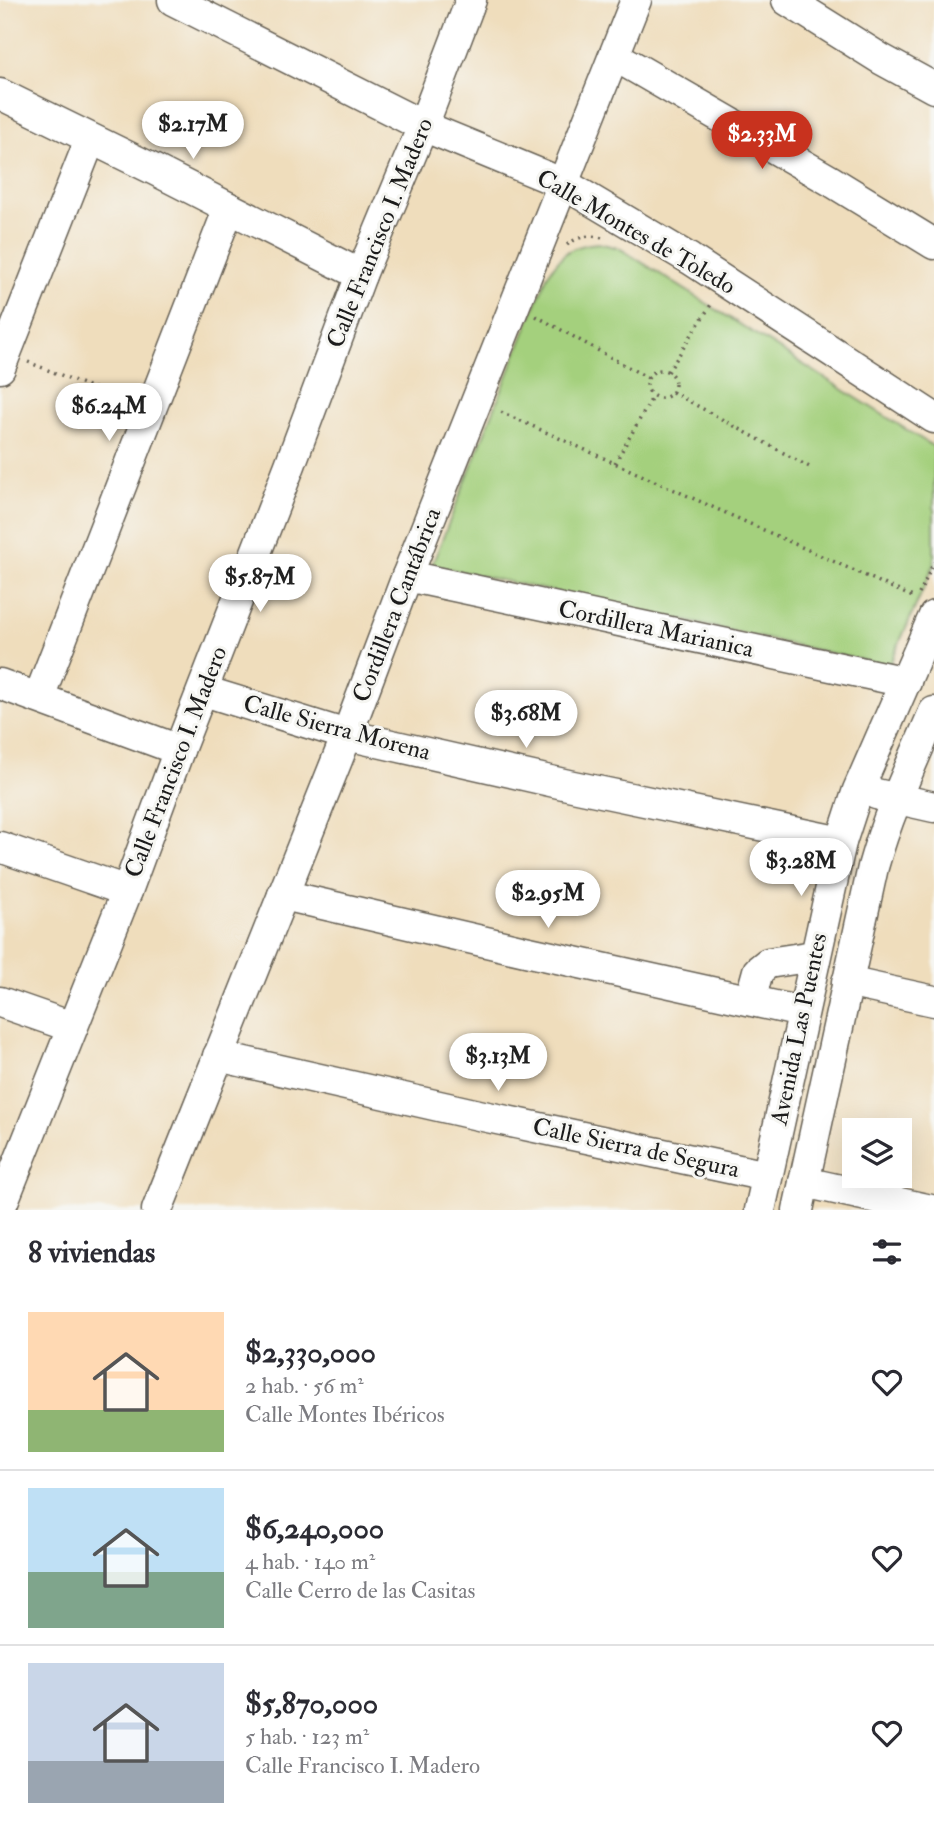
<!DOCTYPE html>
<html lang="es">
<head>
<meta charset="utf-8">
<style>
	:root { --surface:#fff; --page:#f2f2f3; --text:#2b2b33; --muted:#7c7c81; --line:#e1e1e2; --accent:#c8321e }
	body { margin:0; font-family:"IM FELL Double Pica",serif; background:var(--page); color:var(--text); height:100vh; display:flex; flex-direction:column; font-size:26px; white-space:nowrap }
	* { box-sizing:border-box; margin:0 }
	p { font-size:23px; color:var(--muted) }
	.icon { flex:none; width:38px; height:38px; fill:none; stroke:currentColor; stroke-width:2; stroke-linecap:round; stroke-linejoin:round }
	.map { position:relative; height:1210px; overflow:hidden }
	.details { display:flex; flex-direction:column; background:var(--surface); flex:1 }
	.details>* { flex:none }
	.tools { position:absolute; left:842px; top:1118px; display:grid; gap:14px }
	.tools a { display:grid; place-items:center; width:70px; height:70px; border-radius:0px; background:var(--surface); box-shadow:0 7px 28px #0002; font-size:35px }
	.price { position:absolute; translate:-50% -60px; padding:0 16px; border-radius:24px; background:#fff; color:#222; font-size:23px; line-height:46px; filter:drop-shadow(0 2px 4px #0008) }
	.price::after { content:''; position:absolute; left:50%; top:42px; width:21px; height:16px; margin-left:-10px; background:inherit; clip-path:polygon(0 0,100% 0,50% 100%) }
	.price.on { background:var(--accent); color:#fff }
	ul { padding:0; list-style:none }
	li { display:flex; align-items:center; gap:21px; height:175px; padding:0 28px }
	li+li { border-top:2px solid var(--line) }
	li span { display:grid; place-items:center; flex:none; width:196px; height:140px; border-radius:0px; color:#555 }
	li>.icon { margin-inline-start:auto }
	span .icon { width:84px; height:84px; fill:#fffc; stroke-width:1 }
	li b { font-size:30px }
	h2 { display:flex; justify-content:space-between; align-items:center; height:84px; padding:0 28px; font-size:30px }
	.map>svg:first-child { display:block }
	.green { fill:#a4d07d; stroke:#60764c; stroke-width:2 }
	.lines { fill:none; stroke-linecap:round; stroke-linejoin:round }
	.minor-casing { stroke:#666054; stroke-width:33 }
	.path { stroke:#666054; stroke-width:3.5; stroke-dasharray:2 5; stroke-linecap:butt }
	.minor { stroke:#fff; stroke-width:30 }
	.labels { text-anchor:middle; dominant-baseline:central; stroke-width:6; stroke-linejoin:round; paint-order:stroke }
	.street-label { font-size:24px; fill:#1c1c1c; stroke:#f6f6f2 }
</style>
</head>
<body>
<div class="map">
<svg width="934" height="1210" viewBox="0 0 934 1210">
	<rect width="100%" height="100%" fill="#f6f6f2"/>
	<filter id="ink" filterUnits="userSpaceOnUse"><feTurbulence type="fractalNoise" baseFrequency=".0143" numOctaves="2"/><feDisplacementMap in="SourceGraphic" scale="14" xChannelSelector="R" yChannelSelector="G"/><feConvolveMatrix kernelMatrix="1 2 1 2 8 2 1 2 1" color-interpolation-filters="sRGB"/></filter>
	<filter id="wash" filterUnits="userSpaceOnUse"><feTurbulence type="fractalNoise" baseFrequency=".00686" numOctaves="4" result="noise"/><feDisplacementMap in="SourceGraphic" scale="28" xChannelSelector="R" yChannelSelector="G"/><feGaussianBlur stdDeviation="1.57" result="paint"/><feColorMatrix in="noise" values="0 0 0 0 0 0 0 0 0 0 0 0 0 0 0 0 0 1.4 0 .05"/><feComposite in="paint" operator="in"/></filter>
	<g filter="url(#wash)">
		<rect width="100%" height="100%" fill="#efddbc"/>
		<!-- green -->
		<path class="green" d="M598 243 619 248 934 447V565L889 666 432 565 548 274C564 251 570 246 598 243Z"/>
	</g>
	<g filter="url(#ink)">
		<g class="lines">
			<!-- minor casing -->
			<g class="minor-casing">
				<g id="minor">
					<path d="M173 0 423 126 564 184 690 259 934 418"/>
					<path d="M787 0 881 59 934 88"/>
					<path d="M615 56 831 181 934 244"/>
					<path d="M0 94 153 169 361 275"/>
					<path d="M0 368 90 140"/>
					<path d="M407 576 906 682"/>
					<path d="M0 684 179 750"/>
					<path d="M204 691 347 735 568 785 841 842"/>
					<path d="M39 697 229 208"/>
					<path d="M876 794 934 807"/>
					<path d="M0 847 127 891"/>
					<path d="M283 895 525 951 802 1012"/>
					<path d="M847 982 934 1001"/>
					<path d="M750 1000 758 971 768 963 814 956"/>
					<path d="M0 1002 72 1027"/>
					<path d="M218 1056 483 1116 767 1176"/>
					<path d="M804 1182 931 1210"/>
					<path d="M0 1209 127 891 179 750 290 465 361 275 423 126 471 0"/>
					<path d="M157 1210 347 735 407 576 636 0"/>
					<path d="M760 1210 841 842 858 790 934 616"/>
					<path d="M798 1210 873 867C888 813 912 763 934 712"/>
				</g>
			</g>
			<!-- path -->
			<g class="path">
				<path d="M567 245C577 237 589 234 602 238"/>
				<path d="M536 316 648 378"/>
				<path d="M28 362 128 402"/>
				<circle cx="661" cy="384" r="14"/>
				<path d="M668 372 712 303"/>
				<path d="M672 392 813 469"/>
				<path d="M501 412 915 598"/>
				<path d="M615 463 653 396"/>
				<path d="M919 594 934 562"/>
			</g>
			<!-- minor -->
			<use href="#minor" class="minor"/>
		</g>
	</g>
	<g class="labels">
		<!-- street labels -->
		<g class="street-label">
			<text transform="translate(636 232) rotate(30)">Calle Montes de Toledo</text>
			<text transform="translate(380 233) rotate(-68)">Calle Francisco I. Madero</text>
			<text transform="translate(397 605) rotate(-69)">Cordillera Cantábrica</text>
			<text transform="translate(656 629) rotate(12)">Cordillera Marianica</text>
			<text transform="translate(337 728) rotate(15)">Calle Sierra Morena</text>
			<text transform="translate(176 762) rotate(-69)">Calle Francisco I. Madero</text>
			<text transform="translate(799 1029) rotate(-78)">Avenida Las Puentes</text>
			<text transform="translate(636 1148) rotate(12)">Calle Sierra de Segura</text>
		</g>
	</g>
</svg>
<div class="tools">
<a><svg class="icon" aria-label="layers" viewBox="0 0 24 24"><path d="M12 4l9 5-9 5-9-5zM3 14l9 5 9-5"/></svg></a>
</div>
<b class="price" style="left:193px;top:161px">$2.17M</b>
<b class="price on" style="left:762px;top:171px">$2.33M</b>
<b class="price" style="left:109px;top:443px">$6.24M</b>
<b class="price" style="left:260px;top:614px">$5.87M</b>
<b class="price" style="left:526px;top:750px">$3.68M</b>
<b class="price" style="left:801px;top:898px">$3.28M</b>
<b class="price" style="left:548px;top:930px">$2.95M</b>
<b class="price" style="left:498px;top:1093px">$3.13M</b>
</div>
<section class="details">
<h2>8 viviendas<svg class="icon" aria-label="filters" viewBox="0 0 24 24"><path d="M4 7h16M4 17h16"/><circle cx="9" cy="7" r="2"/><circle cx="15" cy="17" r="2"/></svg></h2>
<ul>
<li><span style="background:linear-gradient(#ffd9b3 70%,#8fb573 0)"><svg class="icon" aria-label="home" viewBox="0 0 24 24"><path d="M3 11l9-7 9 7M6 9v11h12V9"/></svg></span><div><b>$2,330,000</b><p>2 hab. · 56 m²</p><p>Calle Montes Ibéricos</p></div><svg class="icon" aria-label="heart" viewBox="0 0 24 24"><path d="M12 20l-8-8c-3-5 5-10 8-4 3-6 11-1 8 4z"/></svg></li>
<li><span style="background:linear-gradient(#bfe0f5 60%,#7fa58c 0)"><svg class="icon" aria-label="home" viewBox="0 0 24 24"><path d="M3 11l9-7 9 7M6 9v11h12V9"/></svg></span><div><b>$6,240,000</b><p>4 hab. · 140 m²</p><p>Calle Cerro de las Casitas</p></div><svg class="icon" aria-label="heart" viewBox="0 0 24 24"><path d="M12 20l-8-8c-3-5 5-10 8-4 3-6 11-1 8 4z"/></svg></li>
<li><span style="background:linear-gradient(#c9d6e8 70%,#9aa5b1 0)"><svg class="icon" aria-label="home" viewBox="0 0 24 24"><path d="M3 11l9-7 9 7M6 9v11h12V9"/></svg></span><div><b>$5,870,000</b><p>5 hab. · 123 m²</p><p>Calle Francisco I. Madero</p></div><svg class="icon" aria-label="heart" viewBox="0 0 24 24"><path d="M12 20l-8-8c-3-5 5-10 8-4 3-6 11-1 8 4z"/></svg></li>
</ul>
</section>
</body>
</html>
